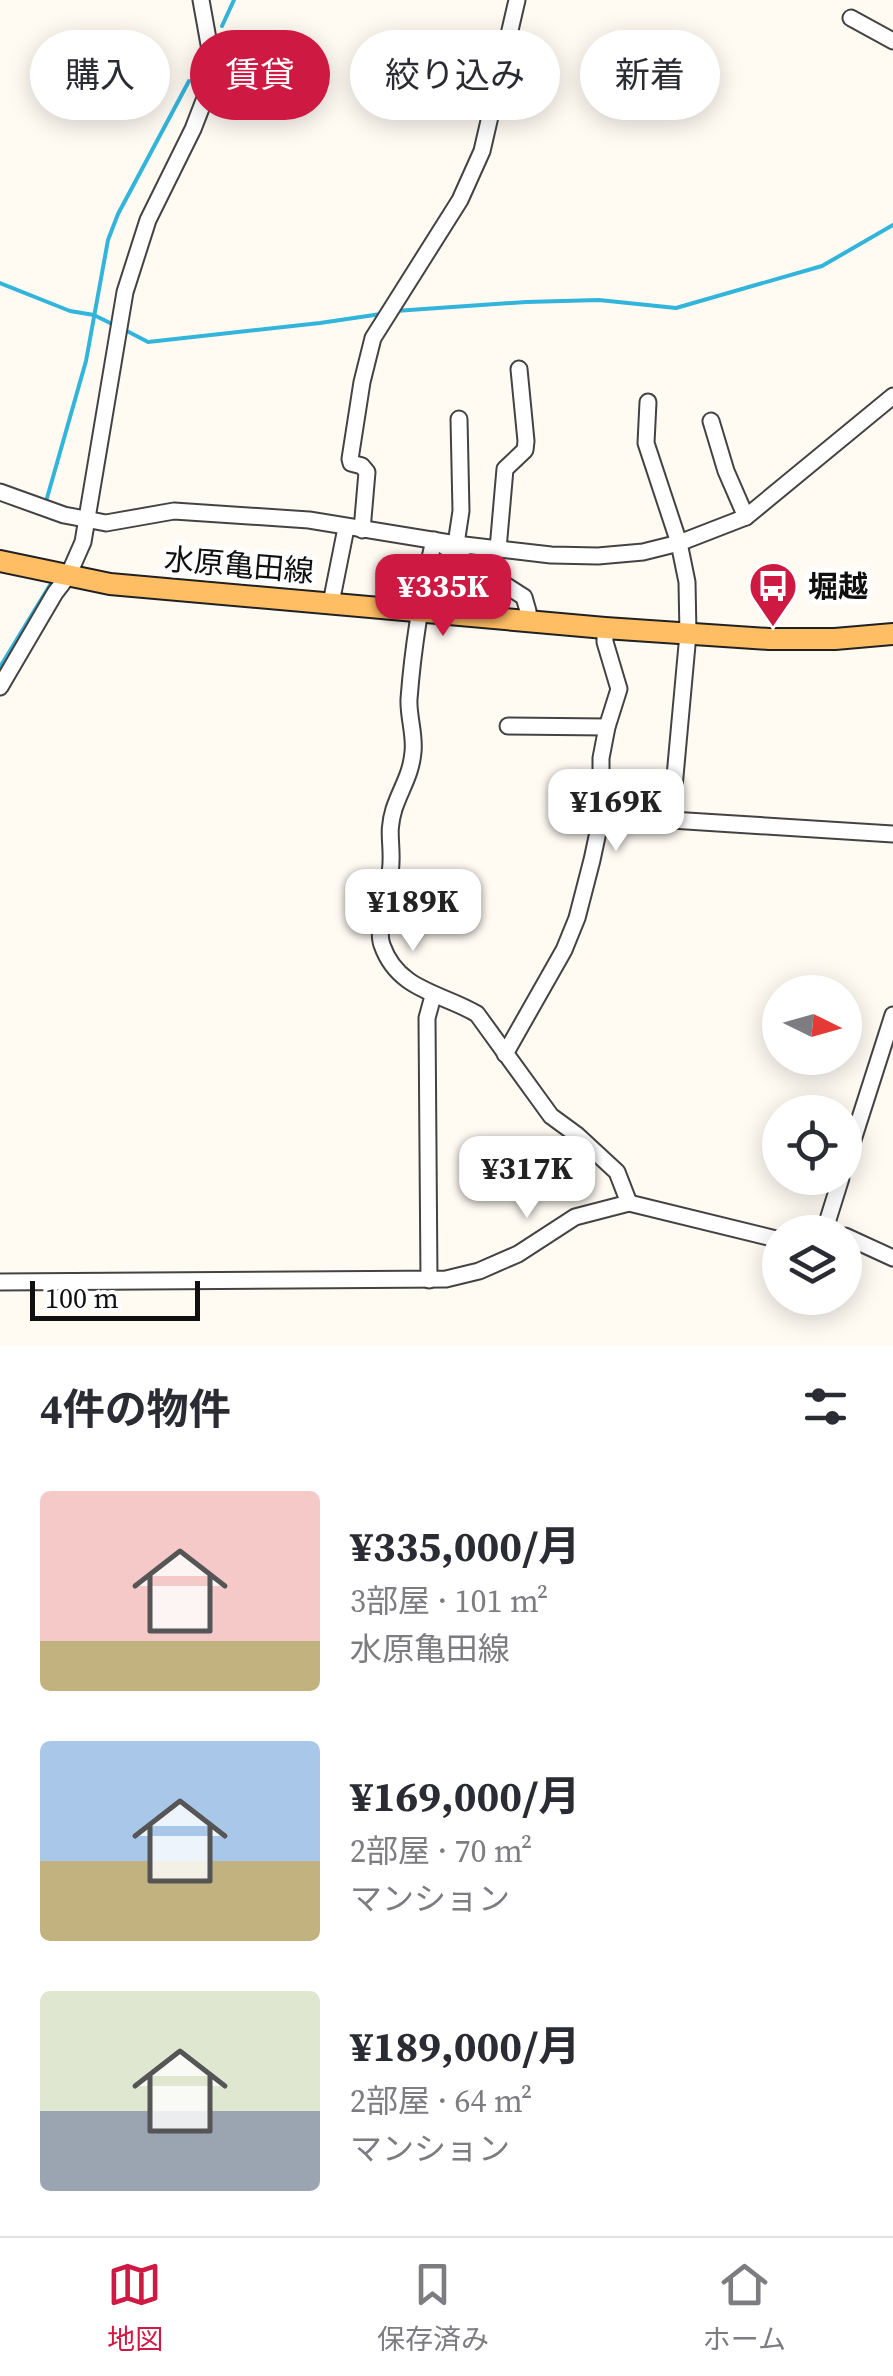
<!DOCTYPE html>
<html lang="ja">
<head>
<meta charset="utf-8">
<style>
	:root { --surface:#fff; --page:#f7f7f7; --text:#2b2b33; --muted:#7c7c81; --line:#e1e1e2; --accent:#ce1a42 }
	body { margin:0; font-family:"Source Serif 4","Noto Sans JP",serif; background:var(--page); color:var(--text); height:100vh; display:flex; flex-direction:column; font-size:38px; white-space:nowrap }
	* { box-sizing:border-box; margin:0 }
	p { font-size:32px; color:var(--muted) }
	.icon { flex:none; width:55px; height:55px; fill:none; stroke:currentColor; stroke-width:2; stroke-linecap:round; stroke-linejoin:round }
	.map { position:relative; height:1346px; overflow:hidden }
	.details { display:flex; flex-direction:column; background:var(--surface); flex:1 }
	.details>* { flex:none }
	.hud { position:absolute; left:30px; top:30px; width:835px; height:90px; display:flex; gap:20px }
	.needle { width:65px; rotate:95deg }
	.buttons { position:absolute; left:762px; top:975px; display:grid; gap:20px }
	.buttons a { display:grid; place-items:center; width:100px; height:100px; border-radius:50%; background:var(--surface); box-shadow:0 5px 25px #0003; font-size:50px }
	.scale { position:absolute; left:30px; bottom:25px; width:170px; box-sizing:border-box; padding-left:10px; border:5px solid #101010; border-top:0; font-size:28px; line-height:35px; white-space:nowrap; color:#101010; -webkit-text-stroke:8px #fff; paint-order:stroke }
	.price { position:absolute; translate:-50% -85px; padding:0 22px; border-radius:20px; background:#fff; color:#222; font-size:32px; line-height:65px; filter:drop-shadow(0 2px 5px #0008) }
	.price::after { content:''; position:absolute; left:50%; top:60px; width:30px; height:22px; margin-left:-15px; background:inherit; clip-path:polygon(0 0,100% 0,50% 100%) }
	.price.current { background:var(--accent); color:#fff }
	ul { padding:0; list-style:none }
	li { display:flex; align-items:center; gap:30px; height:250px; padding:0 40px }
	li span { display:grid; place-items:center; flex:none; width:280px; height:200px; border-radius:10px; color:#555 }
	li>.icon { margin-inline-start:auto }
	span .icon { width:120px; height:120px; fill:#fffc; stroke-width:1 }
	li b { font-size:42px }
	h2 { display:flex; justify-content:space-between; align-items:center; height:120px; padding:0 40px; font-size:42px }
	.chip { padding:0 35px; border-radius:45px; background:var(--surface); box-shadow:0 5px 25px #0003; font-size:35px; line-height:90px }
	.chip.current { background:var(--accent); color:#fff }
	.dock { display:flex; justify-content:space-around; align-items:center; height:140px; border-top:2px solid var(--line); background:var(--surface); font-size:28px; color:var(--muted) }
	.dock a { display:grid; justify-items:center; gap:5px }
	.dock .current { color:var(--accent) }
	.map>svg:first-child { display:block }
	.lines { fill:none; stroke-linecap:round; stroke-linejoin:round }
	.stream { stroke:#33b4da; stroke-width:4 }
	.minor-casing { stroke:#434343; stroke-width:19 }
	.major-casing { stroke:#212121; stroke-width:24 }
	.minor { stroke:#fff; stroke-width:15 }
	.major { stroke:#ffbe63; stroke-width:20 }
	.labels { text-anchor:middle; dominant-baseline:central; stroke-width:10; stroke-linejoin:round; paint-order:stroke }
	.street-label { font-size:30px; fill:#101010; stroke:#fff }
	.poi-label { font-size:30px; font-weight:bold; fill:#101010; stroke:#fff; text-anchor:start }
</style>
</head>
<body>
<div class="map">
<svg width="893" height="1346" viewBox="0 0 893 1346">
	<rect width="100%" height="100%" fill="#fffbf3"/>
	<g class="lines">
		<!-- stream -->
		<g class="stream">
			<path d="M222 26 234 0"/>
			<path d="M0 283 70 311 94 315 116 326"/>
			<path d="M395 311 526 302 599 300 676 308 822 266 893 225"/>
			<path d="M125 330 148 342 320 323 381 314"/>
			<path d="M47 498 86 361 108 240 118 214 189 81"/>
			<path d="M0 667 50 585"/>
		</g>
		<!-- minor casing -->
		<g class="minor-casing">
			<g id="minor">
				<path d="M851 18 893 41"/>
				<path d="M648 402 646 443 679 543 687 582 688 634 671 820"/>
				<path d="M711 421 726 471 746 517"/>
				<path d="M0 492 64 515 106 523 174 511 309 520 456 544 551 555 598 556 643 552 679 543 746 517 893 396"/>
				<path d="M362 530 367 472 362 466 351 463 350 459 362 382 373 338 460 200 482 151 517 0"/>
				<path d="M456 544 461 511 459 419"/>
				<path d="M498 549 505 469 525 450 526 441 519 369"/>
				<path d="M331 603 346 528"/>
				<path d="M526 621 528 611 524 597 434 540C422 592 413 646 409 699 408 716 415 734 413 752 411 775 401 788 394 809 387 832 392 841 391 862 391 884 375 926 382 945 398 991 442 993 477 1014L551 1116 577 1135 617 1172 629 1203"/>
				<path d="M0 687 55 593 68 576 83 542 125 292 148 220 193 129 205 98 210 50 201 0"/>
				<path d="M508 726 607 727"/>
				<path d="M601 818 671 820 893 834"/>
				<path d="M505 1054 564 950 577 918 592 860 601 818V758L607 727 619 689 605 642V628"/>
				<path d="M845 1165 893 1015"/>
				<path d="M816 1232 826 1226 841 1178"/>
				<path d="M845 1236 893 1258"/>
				<path d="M429 1280 427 1018 433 996"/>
				<path d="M0 1282 446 1279 479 1271 518 1254 575 1217 629 1203 780 1240"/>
			</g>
		</g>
		<!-- major casing -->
		<g class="major-casing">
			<path id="major" d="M0 561 110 584 605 628 769 639H835L893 634"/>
		</g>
		<!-- minor -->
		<use href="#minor" class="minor"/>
		<!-- major -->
		<use href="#major" class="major"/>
	</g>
	<!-- icons -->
	<defs>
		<g id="bus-pin" transform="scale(2.5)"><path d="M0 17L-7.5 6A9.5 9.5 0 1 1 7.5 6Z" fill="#ce1a42" stroke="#fff"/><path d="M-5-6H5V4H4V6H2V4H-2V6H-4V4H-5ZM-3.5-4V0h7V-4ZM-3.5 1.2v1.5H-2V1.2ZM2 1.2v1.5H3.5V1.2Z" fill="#fff"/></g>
	</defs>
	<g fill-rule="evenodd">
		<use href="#bus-pin" x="773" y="586"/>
	</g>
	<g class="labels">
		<!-- street labels -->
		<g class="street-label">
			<text transform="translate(239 565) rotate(5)">水原亀田線</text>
		</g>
		<!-- poi labels -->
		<g class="poi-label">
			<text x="808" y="586">堀越</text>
		</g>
	</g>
</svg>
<div class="buttons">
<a><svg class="needle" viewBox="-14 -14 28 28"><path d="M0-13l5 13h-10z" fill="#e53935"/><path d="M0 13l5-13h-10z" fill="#7c7c81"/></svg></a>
<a><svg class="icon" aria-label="locate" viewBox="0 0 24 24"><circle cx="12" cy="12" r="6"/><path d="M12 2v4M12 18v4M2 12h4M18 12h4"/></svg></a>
<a><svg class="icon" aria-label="layers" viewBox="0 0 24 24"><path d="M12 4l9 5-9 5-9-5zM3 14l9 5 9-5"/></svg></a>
</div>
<div class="scale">100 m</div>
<b class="price current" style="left:443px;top:639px">¥335K</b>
<b class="price" style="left:616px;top:854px">¥169K</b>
<b class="price" style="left:413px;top:954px">¥189K</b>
<b class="price" style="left:527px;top:1221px">¥317K</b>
<div class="hud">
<a class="chip">購入</a>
<a class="chip current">賃貸</a>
<a class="chip">絞り込み</a>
<a class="chip">新着</a>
</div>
</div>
<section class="details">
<h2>4件の物件<svg class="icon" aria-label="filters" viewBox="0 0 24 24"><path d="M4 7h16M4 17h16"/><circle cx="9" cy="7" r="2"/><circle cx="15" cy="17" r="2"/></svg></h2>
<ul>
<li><span style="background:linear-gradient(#f6c9c9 75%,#c2b280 0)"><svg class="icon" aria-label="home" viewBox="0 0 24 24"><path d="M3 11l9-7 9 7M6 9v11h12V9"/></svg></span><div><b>¥335,000/月</b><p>3部屋 · 101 m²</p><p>水原亀田線</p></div></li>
<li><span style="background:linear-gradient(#a9c7e8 60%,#c2b280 0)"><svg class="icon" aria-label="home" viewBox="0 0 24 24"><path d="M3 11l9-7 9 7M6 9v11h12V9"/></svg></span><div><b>¥169,000/月</b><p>2部屋 · 70 m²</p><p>マンション</p></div></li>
<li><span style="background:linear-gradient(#dfe7d0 60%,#9aa5b1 0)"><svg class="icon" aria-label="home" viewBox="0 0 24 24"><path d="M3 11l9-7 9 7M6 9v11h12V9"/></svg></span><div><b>¥189,000/月</b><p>2部屋 · 64 m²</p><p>マンション</p></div></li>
</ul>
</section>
<nav class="dock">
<a class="current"><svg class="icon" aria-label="map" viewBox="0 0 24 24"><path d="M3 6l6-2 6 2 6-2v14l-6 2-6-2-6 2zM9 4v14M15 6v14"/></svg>地図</a>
<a><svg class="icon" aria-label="saved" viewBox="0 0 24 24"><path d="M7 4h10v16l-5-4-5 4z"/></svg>保存済み</a>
<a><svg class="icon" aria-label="home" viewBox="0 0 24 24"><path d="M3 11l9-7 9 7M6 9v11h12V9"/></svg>ホーム</a>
</nav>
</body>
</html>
